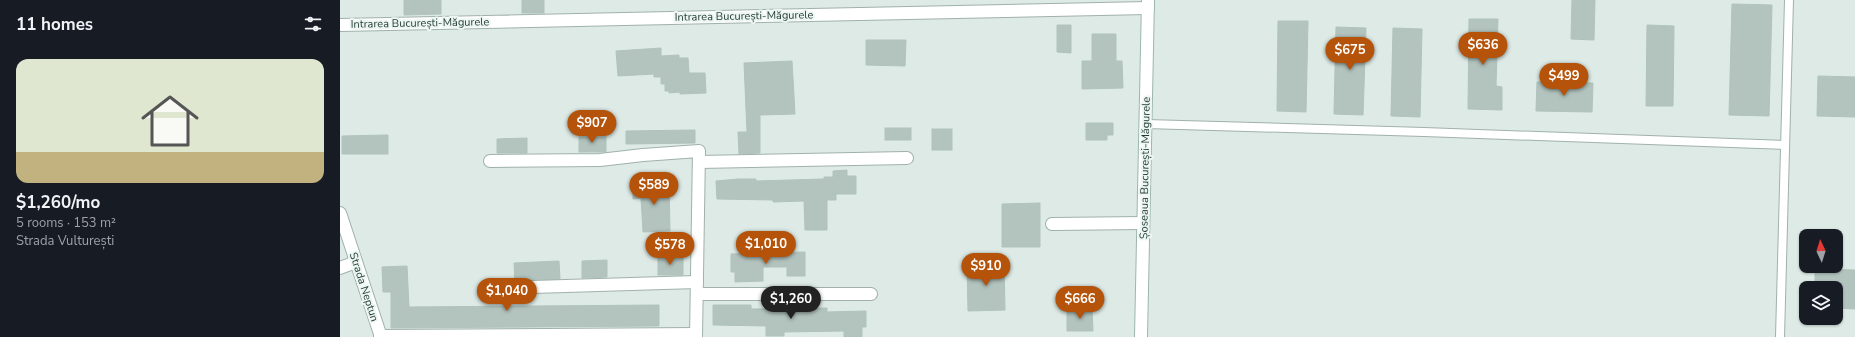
<!DOCTYPE html>
<html lang="en">
<head>
<meta charset="utf-8">
<style>
	:root { --surface:#171b24; --page:#242831; --text:#f1f3f6; --muted:#9ea1a6; --accent:#b45309 }
	body { margin:0; font-family:"Nunito Sans",sans-serif; background:var(--page); color:var(--text); height:100vh; display:flex; flex-direction:column; font-size:15px; white-space:nowrap }
	* { box-sizing:border-box; margin:0 }
	p { font-size:13px; color:var(--muted) }
	.icon { flex:none; width:22px; height:22px; fill:none; stroke:currentColor; stroke-width:2; stroke-linecap:round; stroke-linejoin:round }
	.map { position:relative; flex:1; overflow:hidden }
	.sheet { display:flex; flex-direction:column; background:var(--surface); width:340px }
	.sheet>* { flex:none }
	.needle { width:26px; rotate:356deg }
	.fabs { position:absolute; left:1459px; top:229px; display:grid; gap:8px }
	.fabs a { display:grid; place-items:center; width:44px; height:44px; border-radius:8px; background:var(--surface); box-shadow:0 1px 3px #0004; font-size:20px }
	.price { position:absolute; translate:-50% -34px; padding:0 9px; border-radius:14px; background:var(--accent); color:#fff; font-size:13px; line-height:26px; filter:drop-shadow(0 1px 2px #0008) }
	.price::after { content:''; position:absolute; left:50%; top:24px; width:12px; height:9px; margin-left:-6px; background:inherit; clip-path:polygon(0 0,100% 0,50% 100%) }
	.price.active { background:#222; color:#fff }
	ul { padding:0; list-style:none }
	li { display:grid; align-content:center; gap:8px; height:212px; padding:0 16px }
	li span { display:grid; place-items:center; height:124px; border-radius:12px; color:#555 }
	li>.icon { margin-inline-start:auto }
	span .icon { width:72px; height:72px; fill:#fffc; stroke-width:1 }
	li b { font-size:17px }
	h2 { display:flex; justify-content:space-between; align-items:center; height:48px; padding:0 16px; font-size:17px }
	main { display:flex; flex:1; min-height:0 }
	.map>svg:first-child { display:block }
	.building { fill:#b3c4be; stroke:#b0c3bc }
	.lines { fill:none; stroke-linecap:round; stroke-linejoin:round }
	.service-casing { stroke:#a0b1ac; stroke-width:10 }
	.minor-casing { stroke:#a0b1ac; stroke-width:14 }
	.tertiary-casing { stroke:#a0b1ac; stroke-width:14 }
	.secondary-casing { stroke:#9cb6ae; stroke-width:14 }
	.service { stroke:#fff; stroke-width:8 }
	.minor { stroke:#fff; stroke-width:12 }
	.tertiary { stroke:#fff; stroke-width:12 }
	.secondary { stroke:#fff; stroke-width:12 }
	.labels { text-anchor:middle; dominant-baseline:central; stroke-width:4; stroke-linejoin:round; paint-order:stroke }
	.street-label { font-size:11px; fill:#1f3933; stroke:#edf6f2 }
</style>
</head>
<body>
<main>
<section class="sheet">
<h2>11 homes<svg class="icon" aria-label="filters" viewBox="0 0 24 24"><path d="M4 7h16M4 17h16"/><circle cx="9" cy="7" r="2"/><circle cx="15" cy="17" r="2"/></svg></h2>
<ul>
<li><span style="background:linear-gradient(#dfe7d0 75%,#c2b280 0)"><svg class="icon" aria-label="home" viewBox="0 0 24 24"><path d="M3 11l9-7 9 7M6 9v11h12V9"/></svg></span><div><b>$1,260/mo</b><p>5 rooms · 153 m²</p><p>Strada Vulturești</p></div></li>
</ul>
</section>
<div class="map">
<svg width="1515" height="337" viewBox="0 0 1515 337">
	<rect width="100%" height="100%" fill="#ddeae5"/>
	<!-- building -->
	<g class="building">
		<path d="M64 0H101V14L64 15Z"/>
		<rect x="182" y="0" width="22" height="13"/>
		<path d="M1232 0H1255L1254 40 1231 39Z"/>
		<path d="M1392 4 1432 5 1429 116 1389 115Z"/>
		<path d="M1129 19H1158L1156 86 1162 87V110L1128 109Z"/>
		<path d="M938 21H968L966 112 937 111Z"/>
		<path d="M717 25H731V53L717 52Z"/>
		<path d="M1307 25 1334 26 1333 106H1306Z"/>
		<path d="M996 27 1026 28 1023 115 994 114Z"/>
		<path d="M1053 28 1082 29 1080 117 1051 116Z"/>
		<path d="M752 34H776V61H782L783 88 742 89V61H752Z"/>
		<path d="M526 40H566L565 66 526 65Z"/>
		<path d="M321 48V56L339 55V58H348L349 73H365L366 93 340 94V92L329 93V91H325V84H321V77H314V74L278 76 276 51Z"/>
		<path d="M452 61 455 114 420 115V153L399 154 398 132H407L404 63Z"/>
		<path d="M1478 76 1515 77V117L1477 116Z"/>
		<path d="M1197 82 1253 83 1252 112 1196 111Z"/>
		<path d="M746 123H773V135H767V140H746Z"/>
		<rect x="545" y="128" width="26" height="12"/>
		<rect x="592" y="129" width="20" height="21"/>
		<path d="M355 130V143L286 144V131Z"/>
		<path d="M48 135V154H2V136Z"/>
		<rect x="239" y="137" width="27" height="15"/>
		<path d="M187 138V153H157V139Z"/>
		<path d="M507 170V176H516V194H496V200H487V230H465L464 201 433 202V200L377 199 376 181 398 179H416V181L484 179V177H493V171Z"/>
		<path d="M329 183 330 231 303 232 301 198 293 199V185Z"/>
		<path d="M700 203V247H662V204Z"/>
		<path d="M465 252V276H447V267H423V281L395 282V272H391V254Z"/>
		<rect x="318" y="257" width="25" height="18"/>
		<path d="M267 260V277L242 278V261Z"/>
		<path d="M219 261 220 279 193 280 187 282 175 283 174 263Z"/>
		<path d="M627 263H664L665 310 628 311Z"/>
		<path d="M67 266 69 307 319 305V326L51 328V292H43L42 267Z"/>
		<path d="M1475 269 1515 270V309L1496 308V288H1475Z"/>
		<path d="M373 305H411V309L487 308V312L526 311V327H522V337H504V331L444 332V336H426V326L373 325Z"/>
		<path d="M727 309H752L753 331H727Z"/>
	</g>
	<g class="lines">
		<!-- service casing -->
		<g class="service-casing">
			<g id="service">
				<path d="M806 124 1084 132 1445 145"/>
				<path d="M1440 337 1449 0"/>
			</g>
		</g>
		<!-- minor casing -->
		<g class="minor-casing">
			<g id="minor">
				<path d="M0 25 808 8"/>
				<path d="M150 161 260 160 303 155 359 151 356 337"/>
				<path d="M359 162 567 158"/>
				<path d="M712 224 803 223"/>
				<path d="M0 268 16 262"/>
				<path d="M193 287 357 282"/>
				<path d="M357 294H531"/>
				<path d="M40 336 356 334"/>
			</g>
		</g>
		<!-- tertiary casing -->
		<g class="tertiary-casing">
			<path id="tertiary" d="M0 213 41 337"/>
		</g>
		<!-- secondary casing -->
		<g class="secondary-casing">
			<path id="secondary" d="M801 337 808 0"/>
		</g>
		<!-- service -->
		<use href="#service" class="service"/>
		<!-- minor -->
		<use href="#minor" class="minor"/>
		<!-- tertiary -->
		<use href="#tertiary" class="tertiary"/>
		<!-- secondary -->
		<use href="#secondary" class="secondary"/>
	</g>
	<g class="labels">
		<!-- street labels -->
		<g class="street-label">
			<text transform="translate(404 16) rotate(-1)">Intrarea București-Măgurele</text>
			<text transform="translate(80 23) rotate(-1)">Intrarea București-Măgurele</text>
			<text transform="translate(805 168) rotate(-89)">Șoseaua București-Măgurele</text>
			<text transform="translate(24 287) rotate(72)">Strada Neptun</text>
		</g>
	</g>
</svg>
<div class="fabs">
<a><svg class="needle" viewBox="-14 -14 28 28"><path d="M0-13l5 13h-10z" fill="#e53935"/><path d="M0 13l5-13h-10z" fill="#9ea1a6"/></svg></a>
<a><svg class="icon" aria-label="layers" viewBox="0 0 24 24"><path d="M12 4l9 5-9 5-9-5zM3 14l9 5 9-5"/></svg></a>
</div>
<b class="price" style="left:1143px;top:66px">$636</b>
<b class="price" style="left:1010px;top:71px">$675</b>
<b class="price" style="left:1224px;top:97px">$499</b>
<b class="price" style="left:252px;top:144px">$907</b>
<b class="price" style="left:314px;top:206px">$589</b>
<b class="price" style="left:426px;top:265px">$1,010</b>
<b class="price" style="left:330px;top:266px">$578</b>
<b class="price" style="left:646px;top:287px">$910</b>
<b class="price" style="left:167px;top:312px">$1,040</b>
<b class="price active" style="left:451px;top:320px">$1,260</b>
<b class="price" style="left:740px;top:320px">$666</b>
</div>
</main>
</body>
</html>
